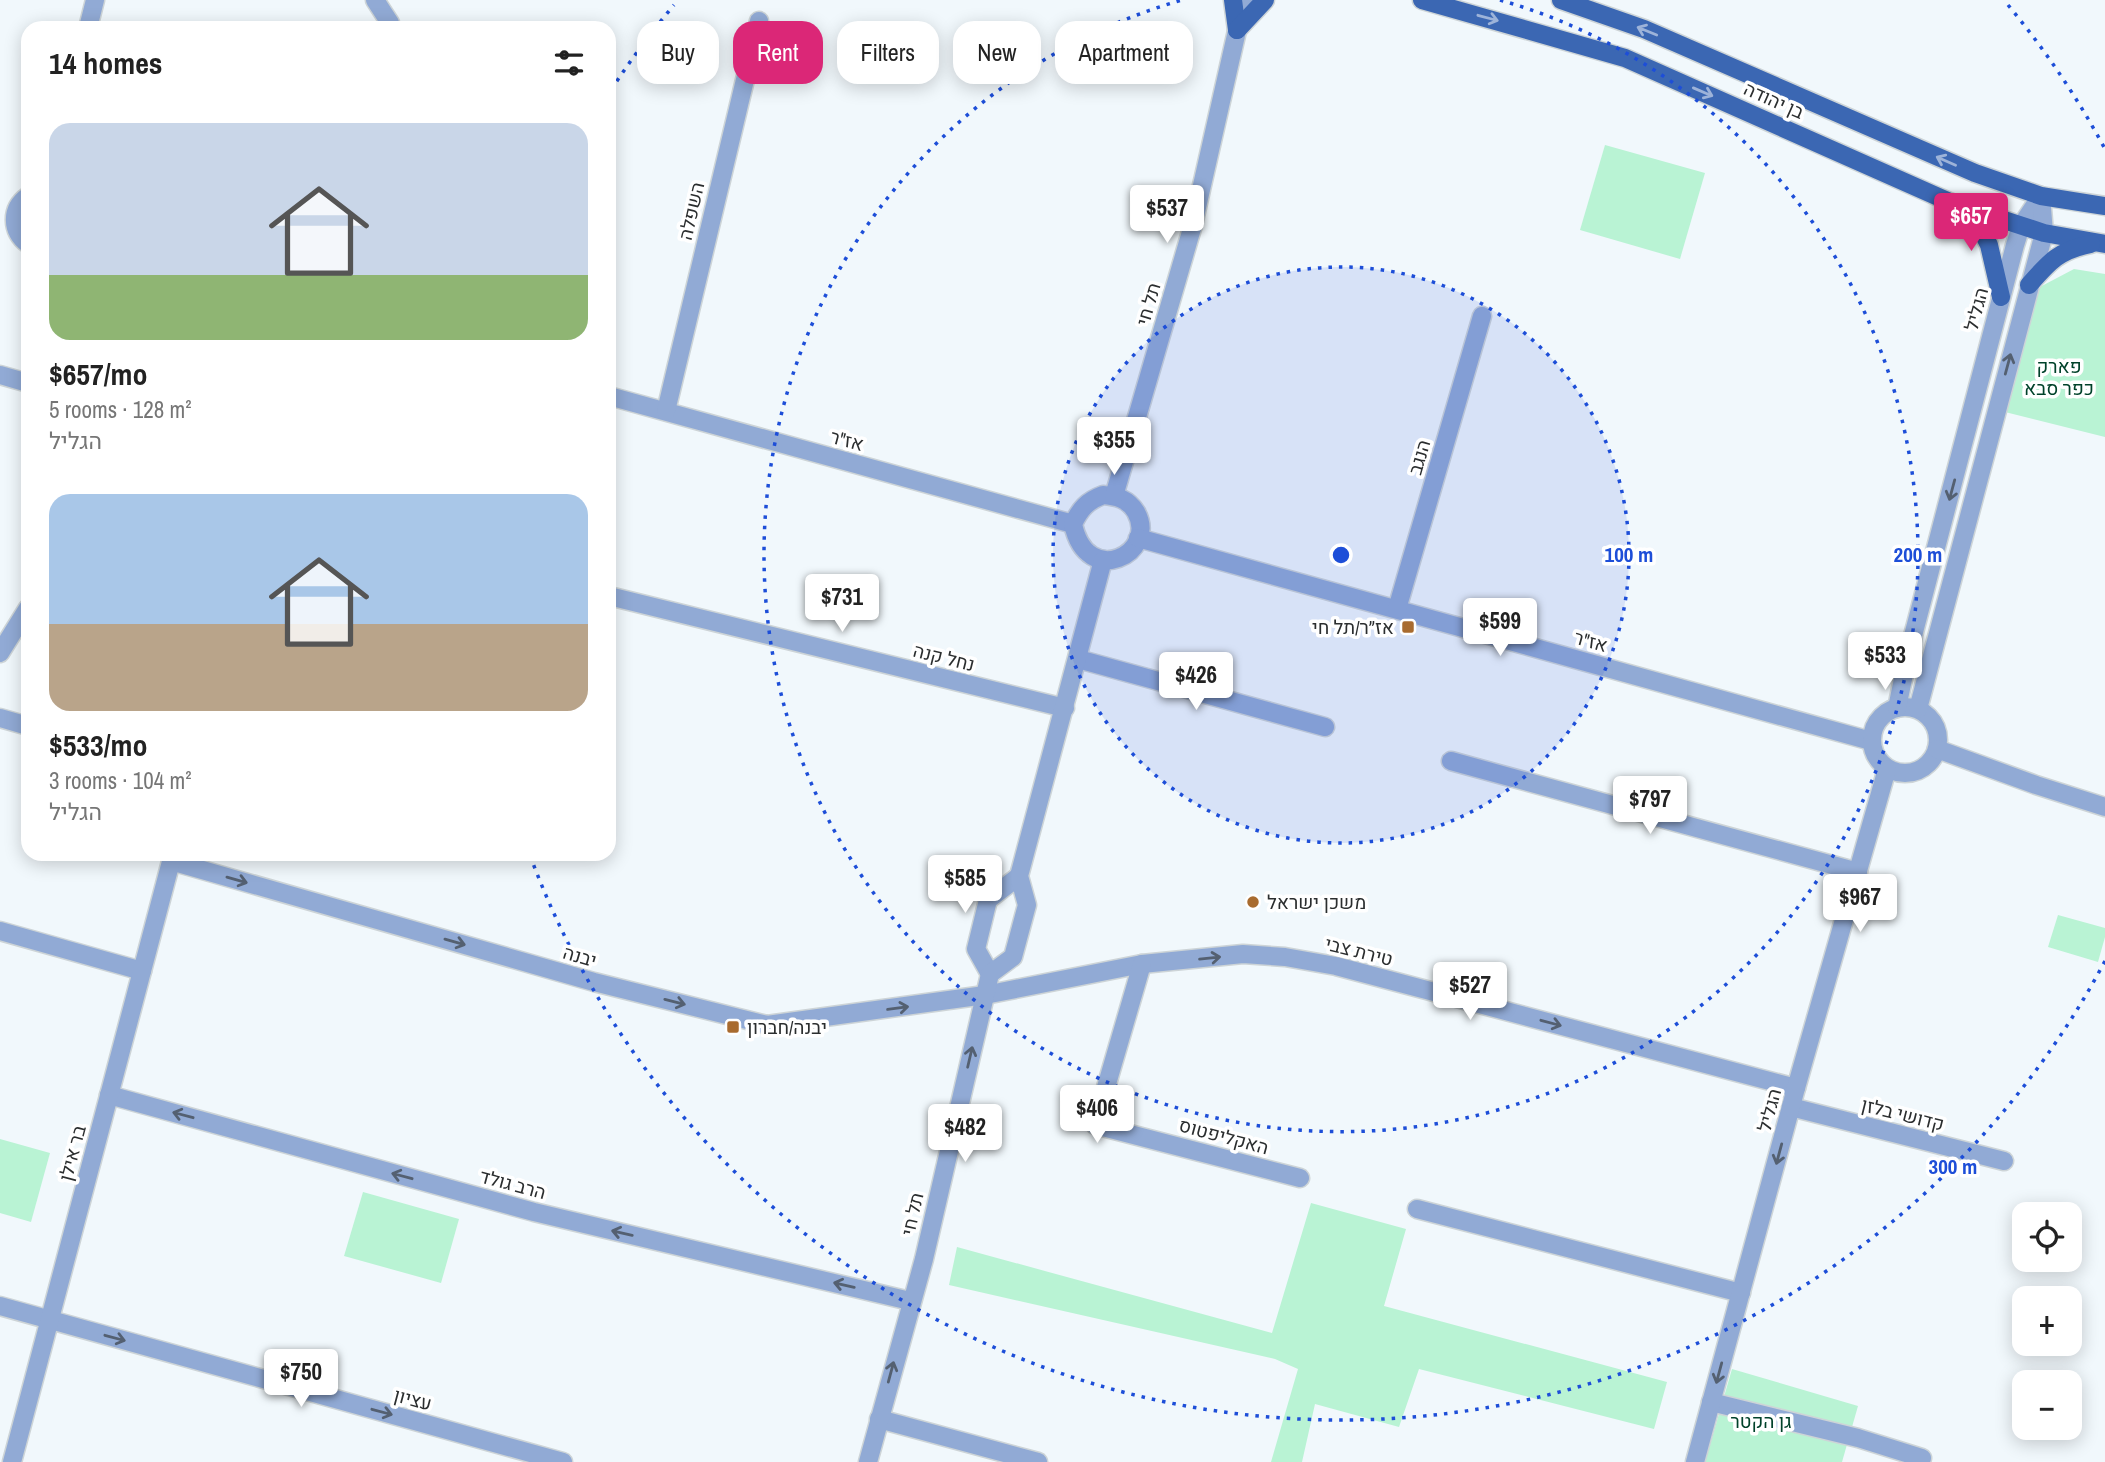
<!DOCTYPE html>
<html lang="en">
<head>
<meta charset="utf-8">
<style>
	:root { --surface:#fff; --page:#f6f6f6; --text:#222; --muted:#767676; --accent:#db2777 }
	body { margin:0; font-family:"Archivo Narrow",Heebo,sans-serif; background:var(--page); color:var(--text); height:100vh; display:flex; flex-direction:column; font-size:26px; white-space:nowrap }
	* { box-sizing:border-box; margin:0 }
	p { font-size:23px; color:var(--muted) }
	.icon { flex:none; width:38px; height:38px; fill:none; stroke:currentColor; stroke-width:2; stroke-linecap:round; stroke-linejoin:round }
	.map { position:relative; flex:1; overflow:hidden }
	.details { position:absolute; left:21px; top:21px; width:595px; height:840px; display:flex; flex-direction:column; background:var(--surface); border-radius:21px; box-shadow:0 4px 18px #0003 }
	.details>* { flex:none }
	.hud { position:absolute; left:637px; top:21px; width:665px; height:63px; display:flex; gap:14px }
	.fabs { position:absolute; left:2012px; top:1202px; display:grid; gap:14px }
	.fabs a { display:grid; place-items:center; width:70px; height:70px; border-radius:14px; background:var(--surface); box-shadow:0 4px 18px #0003; font-size:35px }
	.price { position:absolute; translate:-50% -60px; padding:0 16px; border-radius:7px; background:#fff; color:#222; font-size:23px; line-height:46px; filter:drop-shadow(0 2px 4px #0008) }
	.price::after { content:''; position:absolute; left:50%; top:42px; width:21px; height:16px; margin-left:-10px; background:inherit; clip-path:polygon(0 0,100% 0,50% 100%) }
	.price.active { background:var(--accent); color:#fff }
	ul { padding:0; list-style:none }
	li { display:grid; align-content:center; gap:14px; height:371px; padding:0 28px }
	li span { display:grid; place-items:center; height:217px; border-radius:21px; color:#555 }
	li>.icon { margin-inline-start:auto }
	span .icon { width:126px; height:126px; fill:#fffc; stroke-width:1 }
	li b { font-size:30px }
	h2 { display:flex; justify-content:space-between; align-items:center; height:84px; padding:0 28px; font-size:30px }
	.chip { padding:0 24px; border-radius:21px; background:var(--surface); box-shadow:0 4px 18px #0003; font-size:24px; line-height:63px }
	.chip.active { background:var(--accent); color:#fff }
	.map>svg:first-child { display:block }
	.green { fill:#b9f3d4 }
	.lines { fill:none; stroke-linecap:round; stroke-linejoin:round }
	.minor-casing { stroke:#cdd4d7; stroke-width:21 }
	.major-casing { stroke:#cdd4d7; stroke-width:21 }
	.minor { stroke:#91aad5; stroke-width:18 }
	.major { stroke:#3b67b3; stroke-width:18 }
	.oneway { stroke:#9db3d9 }
	.oneway2 { stroke:#546071 }
	.ring { fill:none; stroke:#1d4ed8; stroke-width:3.5; stroke-dasharray:3.5 7 }
	.poi-dot { fill:#a86b2f; stroke:#fff; stroke-width:2.5 }
	.labels { text-anchor:middle; dominant-baseline:central; stroke-width:7; stroke-linejoin:round; paint-order:stroke }
	.street-label { font-size:19px; fill:#2b2e2f; stroke:#fff }
	.park-label { font-size:19px; fill:#00422a; stroke:#fff }
	.poi-label { font-size:19px; fill:#2b2e2f; stroke:#fff; text-anchor:start }
	.centre { fill:#1d4ed8; stroke:#fff; stroke-width:3.5 }
	.ring-label { font-size:21px; text-anchor:middle; font-weight:bold; fill:#1d4ed8; stroke:#fff; stroke-width:7; stroke-linejoin:round; paint-order:stroke }
</style>
</head>
<body>
<div class="map">
<svg width="2105" height="1462" viewBox="0 0 2105 1462">
	<rect width="100%" height="100%" fill="#f1f8fc"/>
	<!-- green -->
	<g class="green">
		<path d="M1605 145 1705 173 1680 259 1580 230Z"/>
		<path d="M2074 269 2105 274V437L2001 411 2036 289Z"/>
		<path d="M2058 915 2105 928V937L2098 962 2048 947Z"/>
		<path d="M0 1139 50 1153 31 1222 0 1213Z"/>
		<path d="M363 1192 459 1219 441 1283 344 1256Z"/>
		<path d="M1311 1203 1406 1229 1384 1306 1667 1382 1654 1429 1419 1369 1399 1427 1315 1404 1302 1462H1271L1298 1369 1275 1359 949 1285 957 1247 1272 1333Z"/>
		<path d="M1732 1369 1858 1406 1842 1462H1705Z"/>
	</g>
	<g class="lines">
		<!-- minor casing -->
		<g class="minor-casing">
			<g id="minor">
				<path d="M375 0 390 23 389 28"/>
				<path d="M88 28 95 0"/>
				<path d="M28 196C10 209 11 231 28 244"/>
				<path d="M0 375 28 383"/>
				<path d="M609 396 1073 524"/>
				<path d="M666 411 759 21"/>
				<path d="M1103 495C1117 496 1128 499 1136 512 1159 553 1087 590 1073 524 1080 509 1087 501 1103 495Z"/>
				<path d="M1114 496 1193 225 1244 0"/>
				<path d="M1138 538 1871 741"/>
				<path d="M609 596 1065 708"/>
				<path d="M1397 609 1482 316"/>
				<path d="M0 653 28 608"/>
				<path d="M1078 659 1325 727"/>
				<circle cx="1905" cy="740" r="33"/>
				<path d="M1897 708 1908 655 2015 245 2021 226 2041 196"/>
				<path d="M1918 709 2044 233 2041 196"/>
				<path d="M0 718 28 726"/>
				<path d="M1937 749 2036 785 2105 807"/>
				<path d="M1451 761 1858 872"/>
				<path d="M171 861 594 982 767 1025 985 995 1142 964 1243 954 1285 957 1336 966 1796 1088"/>
				<path d="M0 931 142 971"/>
				<path d="M1142 964 1095 1125 1300 1178"/>
				<path d="M990 974 976 949 988 900 1019 876"/>
				<path d="M109 1095 534 1212 910 1301"/>
				<path d="M1791 1107 2004 1161"/>
				<path d="M1417 1209 1741 1293"/>
				<path d="M0 1306 563 1462"/>
				<path d="M1711 1402 1858 1438 1922 1458"/>
				<path d="M879 1419 1038 1462"/>
				<path d="M12 1462 173 854"/>
				<path d="M868 1462 924 1259 990 974 1013 957 1027 905 1019 876 1103 560"/>
				<path d="M1695 1462 1796 1088 1887 769"/>
			</g>
		</g>
		<!-- major casing -->
		<g class="major-casing">
			<g id="major">
				<path d="M1233 0 1237 30"/>
				<path d="M1422 0 1625 58 1952 203 2044 233 2105 244"/>
				<path d="M1561 0 1644 29 1975 173 2041 196 2105 206"/>
				<path d="M1237 30 1265 0"/>
				<path d="M1957 207 1981 229 1989 245 2001 297"/>
				<path d="M2029 285C2049 262 2059 250 2091 244"/>
			</g>
		</g>
		<!-- minor -->
		<use href="#minor" class="minor"/>
		<!-- major -->
		<use href="#major" class="major"/>
	</g>
	<!-- one-way arrows -->
	<defs><path id="oneway-shaft" d="M-6 0H5M1.5-3L5.5 0L1.5 3" fill="none" stroke-width="1.6" stroke-linecap="round" stroke-linejoin="round" transform="scale(1.75)"/></defs>
	<g class="oneway">
		<use href="#oneway-shaft" transform="translate(1488 18) rotate(15)"/>
		<use href="#oneway-shaft" transform="translate(1647 31) rotate(-158)"/>
		<use href="#oneway-shaft" transform="translate(1703 92) rotate(23)"/>
		<use href="#oneway-shaft" transform="translate(1946 161) rotate(-156)"/>
	</g>
	<g class="oneway2">
		<use href="#oneway-shaft" transform="translate(2008 364) rotate(-75)"/>
		<use href="#oneway-shaft" transform="translate(1952 490) rotate(105)"/>
		<use href="#oneway-shaft" transform="translate(237 880) rotate(16)"/>
		<use href="#oneway-shaft" transform="translate(455 942) rotate(16)"/>
		<use href="#oneway-shaft" transform="translate(1210 958) rotate(-6)"/>
		<use href="#oneway-shaft" transform="translate(675 1002) rotate(14)"/>
		<use href="#oneway-shaft" transform="translate(898 1008) rotate(-8)"/>
		<use href="#oneway-shaft" transform="translate(1551 1023) rotate(15)"/>
		<use href="#oneway-shaft" transform="translate(970 1057) rotate(-77)"/>
		<use href="#oneway-shaft" transform="translate(183 1115) rotate(-165)"/>
		<use href="#oneway-shaft" transform="translate(1779 1154) rotate(105)"/>
		<use href="#oneway-shaft" transform="translate(402 1176) rotate(-165)"/>
		<use href="#oneway-shaft" transform="translate(622 1233) rotate(-167)"/>
		<use href="#oneway-shaft" transform="translate(844 1285) rotate(-167)"/>
		<use href="#oneway-shaft" transform="translate(115 1338) rotate(15)"/>
		<use href="#oneway-shaft" transform="translate(891 1372) rotate(-75)"/>
		<use href="#oneway-shaft" transform="translate(1719 1373) rotate(105)"/>
		<use href="#oneway-shaft" transform="translate(382 1412) rotate(15)"/>
	</g>
	<!-- distance rings -->
	<circle cx="1341" cy="555" r="288" fill="#1d4ed8" fill-opacity=".12"/>
	<g class="ring">
		<circle cx="1341" cy="555" r="288"/>
		<path d="M1500 0A577 577 0 1 1 1182 0"/>
		<path d="M2105 961A865 865 0 0 1 531 858M611 90A865 865 0 0 1 674 5M2008 5A865 865 0 0 1 2105 149"/>
	</g>
	<!-- markers -->
	<g class="poi-dot">
		<rect x="1401" y="620" width="14" height="14" rx="3.5"/>
		<circle cx="1253" cy="902" r="7"/>
		<rect x="726" y="1020" width="14" height="14" rx="3.5"/>
	</g>
	<g class="labels">
		<!-- street labels -->
		<g class="street-label">
			<text transform="translate(1774 100) rotate(24)">בן יהודה</text>
			<text transform="translate(691 211) rotate(-77)">השפלה</text>
			<text transform="translate(1148 304) rotate(-74)">תל חי</text>
			<text transform="translate(1976 309) rotate(-75)">הגליל</text>
			<text transform="translate(847 440) rotate(15)">אז"ר</text>
			<text transform="translate(1419 457) rotate(-74)">הנגב</text>
			<text transform="translate(1591 641) rotate(16)">אז"ר</text>
			<text transform="translate(944 657) rotate(14)">נחל קנה</text>
			<text transform="translate(1359 951) rotate(14)">טירת צבי</text>
			<text transform="translate(580 956) rotate(16)">יבנה</text>
			<text transform="translate(1769 1110) rotate(-75)">הגליל</text>
			<text transform="translate(1903 1114) rotate(14)">קדושי בלזן</text>
			<text transform="translate(1224 1136) rotate(15)">האקליפטוס</text>
			<text transform="translate(72 1153) rotate(-75)">בר אילן</text>
			<text transform="translate(513 1184) rotate(15)">הרב גולד</text>
			<text transform="translate(912 1214) rotate(-77)">תל חי</text>
			<text transform="translate(413 1399) rotate(15)">עציון</text>
		</g>
		<!-- park labels -->
		<g class="park-label">
			<text x="2059" y="366">פארק<tspan x="2059" dy="22">כפר סבא</tspan></text>
			<text x="1761" y="1421">גן הקטר</text>
		</g>
		<!-- poi labels -->
		<g class="poi-label">
			<text x="1394" y="627" text-anchor="end">אז״ר/תל חי</text>
			<text x="1267" y="902">משכן ישראל</text>
			<text x="747" y="1027">יבנה/חברון</text>
		</g>
	</g>
	<circle cx="1341" cy="555" r="10" class="centre"/>
	<g class="ring-label">
		<text x="1629" y="562">100 m</text>
		<text x="1918" y="562">200 m</text>
		<text x="1953" y="1174">300 m</text>
	</g>
</svg>
<div class="fabs">
<a><svg class="icon" aria-label="locate" viewBox="0 0 24 24"><circle cx="12" cy="12" r="6"/><path d="M12 2v4M12 18v4M2 12h4M18 12h4"/></svg></a>
<a>+</a>
<a>−</a>
</div>
<b class="price" style="left:1167px;top:245px">$537</b>
<b class="price active" style="left:1971px;top:253px">$657</b>
<b class="price" style="left:1114px;top:477px">$355</b>
<b class="price" style="left:842px;top:634px">$731</b>
<b class="price" style="left:1500px;top:658px">$599</b>
<b class="price" style="left:1885px;top:692px">$533</b>
<b class="price" style="left:1196px;top:712px">$426</b>
<b class="price" style="left:1650px;top:836px">$797</b>
<b class="price" style="left:965px;top:915px">$585</b>
<b class="price" style="left:1860px;top:934px">$967</b>
<b class="price" style="left:1470px;top:1022px">$527</b>
<b class="price" style="left:1097px;top:1145px">$406</b>
<b class="price" style="left:965px;top:1164px">$482</b>
<b class="price" style="left:301px;top:1409px">$750</b>
<div class="hud">
<a class="chip">Buy</a>
<a class="chip active">Rent</a>
<a class="chip">Filters</a>
<a class="chip">New</a>
<a class="chip">Apartment</a>
</div>
<section class="details">
<h2>14 homes<svg class="icon" aria-label="filters" viewBox="0 0 24 24"><path d="M4 7h16M4 17h16"/><circle cx="9" cy="7" r="2"/><circle cx="15" cy="17" r="2"/></svg></h2>
<ul>
<li><span style="background:linear-gradient(#c9d6e8 70%,#8fb573 0)"><svg class="icon" aria-label="home" viewBox="0 0 24 24"><path d="M3 11l9-7 9 7M6 9v11h12V9"/></svg></span><div><b>$657/mo</b><p>5 rooms · 128 m²</p><p>הגליל</p></div></li>
<li><span style="background:linear-gradient(#a9c7e8 60%,#b9a48a 0)"><svg class="icon" aria-label="home" viewBox="0 0 24 24"><path d="M3 11l9-7 9 7M6 9v11h12V9"/></svg></span><div><b>$533/mo</b><p>3 rooms · 104 m²</p><p>הגליל</p></div></li>
</ul>
</section>
</div>
</body>
</html>
